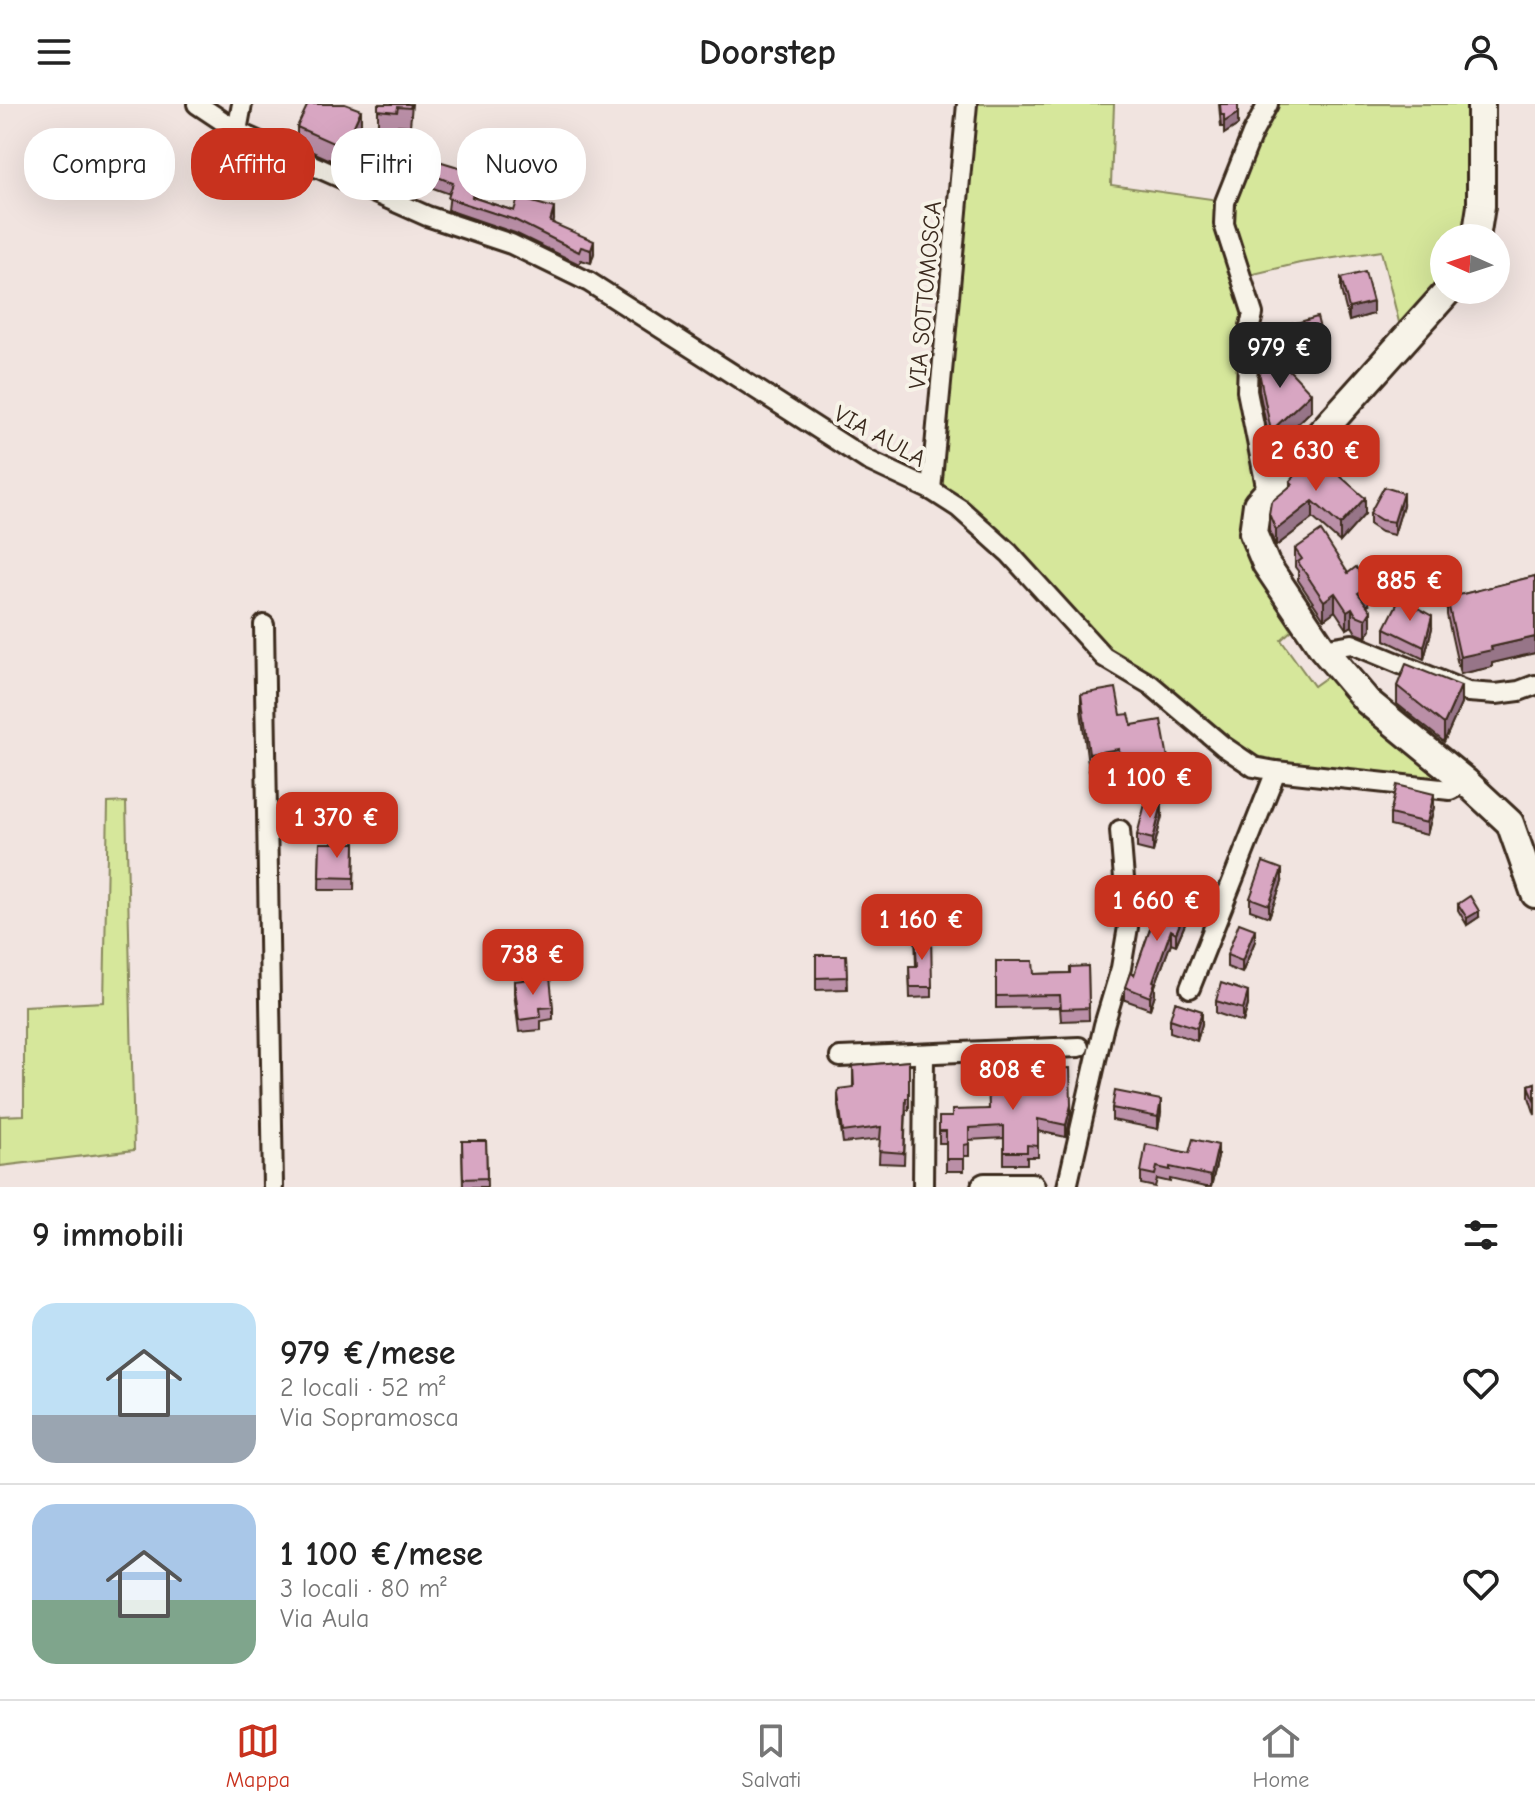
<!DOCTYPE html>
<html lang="it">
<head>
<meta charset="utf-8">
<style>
	:root { --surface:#fff; --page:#f2f2f2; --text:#222; --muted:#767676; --line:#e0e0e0; --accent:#c8321e }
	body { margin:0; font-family:"Comic Neue",sans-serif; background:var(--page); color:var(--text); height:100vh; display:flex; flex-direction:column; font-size:30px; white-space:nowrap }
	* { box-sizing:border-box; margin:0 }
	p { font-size:26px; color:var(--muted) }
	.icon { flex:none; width:44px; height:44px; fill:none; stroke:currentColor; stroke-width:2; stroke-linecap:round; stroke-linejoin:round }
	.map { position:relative; height:1083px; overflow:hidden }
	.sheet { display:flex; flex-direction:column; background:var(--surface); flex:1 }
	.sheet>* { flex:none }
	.guide { position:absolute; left:24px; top:24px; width:800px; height:72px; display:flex; gap:16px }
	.needle { width:52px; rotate:273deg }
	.controls { position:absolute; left:1430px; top:120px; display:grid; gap:16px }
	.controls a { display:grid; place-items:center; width:80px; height:80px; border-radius:50%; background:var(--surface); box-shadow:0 8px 32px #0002; font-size:40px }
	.price { position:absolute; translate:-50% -68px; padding:0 18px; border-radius:16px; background:var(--accent); color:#fff; font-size:26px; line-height:52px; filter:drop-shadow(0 2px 4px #0008) }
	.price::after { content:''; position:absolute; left:50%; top:48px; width:24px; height:18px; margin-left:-12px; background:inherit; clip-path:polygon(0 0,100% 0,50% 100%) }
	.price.on { background:#222; color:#fff }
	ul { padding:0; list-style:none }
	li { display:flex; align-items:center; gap:24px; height:200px; padding:0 32px }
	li+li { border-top:2px solid var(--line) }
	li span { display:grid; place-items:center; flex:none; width:224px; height:160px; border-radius:24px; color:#555 }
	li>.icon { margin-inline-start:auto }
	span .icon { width:96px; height:96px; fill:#fffc; stroke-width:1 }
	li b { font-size:34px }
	h2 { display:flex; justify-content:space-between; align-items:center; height:96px; padding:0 32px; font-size:34px }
	.tag { padding:0 28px; border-radius:32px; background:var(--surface); box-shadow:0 8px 32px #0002; font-size:28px; line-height:72px }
	.tag.on { background:var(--accent); color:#fff }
	header { display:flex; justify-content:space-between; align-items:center; height:104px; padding:0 32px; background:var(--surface); font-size:36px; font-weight:700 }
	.tabs { display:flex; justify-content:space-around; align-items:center; height:112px; border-top:2px solid var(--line); background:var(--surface); font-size:22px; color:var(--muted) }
	.tabs a { display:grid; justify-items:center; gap:4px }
	.tabs .on { color:var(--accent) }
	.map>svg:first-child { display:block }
	.green { fill:#d6e79b; stroke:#88885c; stroke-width:2 }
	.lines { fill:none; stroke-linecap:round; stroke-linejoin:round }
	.minor-casing { stroke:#3b2a1e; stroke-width:24 }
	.secondary-casing { stroke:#3b2a1e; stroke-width:32 }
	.minor { stroke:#f7f3e8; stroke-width:18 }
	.secondary { stroke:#f7f3e8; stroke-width:26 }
	.wall { fill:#ba8fa7; stroke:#3b2a1e; stroke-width:2 }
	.shaded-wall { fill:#977488; stroke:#3b2a1e; stroke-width:2 }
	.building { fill:#d8a6c2; stroke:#3b2a1e; stroke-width:2 }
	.labels { text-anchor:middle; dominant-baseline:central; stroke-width:8; stroke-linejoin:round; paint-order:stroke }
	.street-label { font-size:24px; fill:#3b2a1e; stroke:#f7f3e8 }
</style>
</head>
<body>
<header><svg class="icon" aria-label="menu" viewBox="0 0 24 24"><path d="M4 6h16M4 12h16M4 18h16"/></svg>Doorstep<svg class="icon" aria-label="person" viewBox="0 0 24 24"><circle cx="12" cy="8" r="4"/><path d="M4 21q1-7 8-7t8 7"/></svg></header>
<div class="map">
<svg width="1535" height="1083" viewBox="0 0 1535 1083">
	<rect width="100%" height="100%" fill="#f1e4e0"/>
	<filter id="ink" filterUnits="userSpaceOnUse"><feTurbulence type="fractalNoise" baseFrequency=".0125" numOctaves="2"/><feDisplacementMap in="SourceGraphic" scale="16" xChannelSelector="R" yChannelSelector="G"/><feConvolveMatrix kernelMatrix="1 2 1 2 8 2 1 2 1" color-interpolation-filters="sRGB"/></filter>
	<g filter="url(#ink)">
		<!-- green -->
		<g class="green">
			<path d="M967 0H1114L1111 81 1225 97 1268 0H1481L1476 134H1444V186L1404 238 1381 147 1300 159 1241 173 1247 254 1267 387 1253 429 1304 515 1281 536 1314 582 1338 565 1466 678 1276 667 1104 553 1009 449 931 386Z"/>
			<path d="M126 698 134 1046 0 1062V1012L24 1011V902L104 898 108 699Z"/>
		</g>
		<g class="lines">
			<!-- minor casing -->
			<g class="minor-casing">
				<g id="minor">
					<path d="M197 0 242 30 427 112 511 140 589 178 867 356 931 386 959 404 1009 449 1104 553 1151 581 1223 642 1254 663 1276 667 1450 686 1466 678"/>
					<path d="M237 27 242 0"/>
					<path d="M931 386 967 0"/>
					<path d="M1267 387 1247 287 1249 226 1253 210 1224 120 1225 98 1252 30 1268 0"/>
					<path d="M264 521 273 1083"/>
					<path d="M1323 545 1352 540 1468 588 1496 590 1519 587 1535 581"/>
					<path d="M1190 884 1276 667"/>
					<path d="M840 953 1079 943"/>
					<path d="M923 1083 924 950"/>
					<path d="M1067 1083 1104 921 1121 864 1128 823 1120 726"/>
				</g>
			</g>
			<!-- secondary casing -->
			<g class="secondary-casing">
				<g id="secondary">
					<path d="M1476 134 1481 102V0"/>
					<path d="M1449 186 1257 400 1253 429 1266 460 1323 545 1367 597 1466 678 1510 719 1535 790"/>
					<path d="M985 1083H1031"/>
				</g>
			</g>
			<!-- minor -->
			<use href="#minor" class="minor"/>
			<!-- secondary -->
			<use href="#secondary" class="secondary"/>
		</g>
		<!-- wall -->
		<g class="wall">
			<path d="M378 0H412L410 22 398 21 397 26 378 24Z"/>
			<path d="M1219 0H1238V21L1224 30V23H1221Z"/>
			<path d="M297 23 361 24 344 62 297 41Z"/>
			<path d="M432 55 478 81 475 94 514 107 554 116 553 120 594 149 591 159 581 156 579 160 515 129 448 106 450 90 433 84Z"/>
			<path d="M1341 174 1373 210 1349 217 1341 186Z"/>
			<path d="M1293 220 1325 256 1301 263 1293 232Z"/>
			<path d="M1259 257 1311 307 1271 345 1259 286Z"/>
			<path d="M1300 361 1365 410 1340 438 1313 414 1276 442 1269 427V410L1290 382V377L1300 366Z"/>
			<path d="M1403 401 1394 431 1381 428 1370 421V409Z"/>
			<path d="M1295 445 1369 500 1367 501 1371 525 1366 533 1356 529 1352 522 1347 525 1335 507 1324 515 1298 476V467L1295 463Z"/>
			<path d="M1535 472V549L1492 559V563L1460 570 1447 511V494Z"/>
			<path d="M1385 524H1432L1424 555 1385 536Z"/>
			<path d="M1397 582 1461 600 1444 638 1397 600Z"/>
			<path d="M1081 590 1121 611 1168 654V671L1122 680 1119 662 1089 667 1081 607Z"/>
			<path d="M1434 703 1427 731 1390 722V710Z"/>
			<path d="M1162 712 1153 748 1137 744V731Z"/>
			<path d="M320 739H355L354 786H319Z"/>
			<path d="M1282 778 1269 813 1250 806V794Z"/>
			<path d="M1163 788 1189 811 1176 841 1171 839 1155 882V890L1150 905 1125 896V883L1134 871Z"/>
			<path d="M1458 800 1479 813 1467 821 1458 806Z"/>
			<path d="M915 828 932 883V893L910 894 909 862H916Z"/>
			<path d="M1255 837 1242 869 1227 863V851Z"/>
			<path d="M816 851H846L847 885 816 886Z"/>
			<path d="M996 857 1034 870 1070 869 1088 862 1089 916 1061 917 1060 903 996 904Z"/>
			<path d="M514 877 553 903V915L541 917V926L519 928 514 889Z"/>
			<path d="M1216 897 1248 901 1243 918 1216 909Z"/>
			<path d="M1170 915 1202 920 1197 937 1170 928Z"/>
			<path d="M909 957V1006H906L904 1060 879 1059 880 1035 843 1039 838 1002V990L853 983V962Z"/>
			<path d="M1014 979 1071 1012 1066 1033 1038 1027V1053H1027V1060H1004V1034L969 1036V1052H964V1067H946V1039H939V1013H952L988 1005Z"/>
			<path d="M1535 979V1011L1529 993V981Z"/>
			<path d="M1112 1004 1161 1009 1158 1025 1112 1016Z"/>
			<path d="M462 1037H486L487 1083H463Z"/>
			<path d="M1189 1049 1218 1053 1211 1083H1205L1170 1075V1078L1157 1075 1155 1083 1141 1080V1068Z"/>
		</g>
		<!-- shaded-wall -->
		<g class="shaded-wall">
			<path d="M361 6V24L344 62V44Z"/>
			<path d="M1238 9V21L1224 30V18Z"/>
			<path d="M478 69V81L472 102V93Z"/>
			<path d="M554 104V116L550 131V118Z"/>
			<path d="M594 137V149L591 159V146Z"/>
			<path d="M1373 198V210L1349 217V204Z"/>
			<path d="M1325 244V256L1301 263V251Z"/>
			<path d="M1311 289V307L1271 345V327Z"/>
			<path d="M1403 389V401L1394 431V418Z"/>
			<path d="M1365 394V410L1340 438V421Z"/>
			<path d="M1313 397V414L1276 442V426Z"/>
			<path d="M1369 482V500L1358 507V489Z"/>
			<path d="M1335 489V507L1324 515V497Z"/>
			<path d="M1352 504V522L1347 525V507Z"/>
			<path d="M1371 507V525L1366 533V515Z"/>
			<path d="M1432 512V524L1424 555V543Z"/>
			<path d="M1535 533V549L1492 559V563L1460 570V553L1491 543Z"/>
			<path d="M1461 582V600L1444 638V620Z"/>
			<path d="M1434 690V703L1427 731V719Z"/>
			<path d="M1162 700V712L1153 748V735Z"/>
			<path d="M1282 765V778L1269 813V801Z"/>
			<path d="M1189 798V811L1176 841V829Z"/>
			<path d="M1479 807V813L1467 821V814Z"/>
			<path d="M1255 825V837L1242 869V857Z"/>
			<path d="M1171 826V839L1155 882V890L1150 905V893L1153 877Z"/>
			<path d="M1248 888V901L1243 918V905Z"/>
			<path d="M1202 907V920L1197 937V924Z"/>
			<path d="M1161 996V1009L1158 1025V1013Z"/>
			<path d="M1071 1001V1012L1066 1033V1021Z"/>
			<path d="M1218 1041V1053L1211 1083V1072Z"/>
		</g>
		<!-- building -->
		<g class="building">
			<path d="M308 0H345L361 6 344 44 297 23Z"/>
			<path d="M378 0H411L410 4 398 3 397 8 378 6Z"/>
			<path d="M1220 0H1238V9L1224 18V11H1221Z"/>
			<path d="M432 55 478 69 472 93 514 107 518 94 554 104 550 118 594 137 591 146 581 143 579 148 515 116 448 94 453 79 433 71Z"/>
			<path d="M1365 168 1373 198 1349 204 1341 174Z"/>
			<path d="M1317 213 1325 244 1301 251 1293 220Z"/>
			<path d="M1275 251 1311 289 1271 327 1259 268V257Z"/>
			<path d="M1312 347 1365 394 1340 421 1313 397 1276 426 1269 410 1271 398 1293 380 1290 377 1303 363 1300 361Z"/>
			<path d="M1384 383 1403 389 1394 418 1381 416 1370 409Z"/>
			<path d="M1321 427 1348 469 1356 463 1369 482 1358 489 1371 507 1366 515 1356 511 1352 504 1347 507 1335 489 1324 497 1298 458 1302 455 1295 445Z"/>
			<path d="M1535 472V533L1491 543 1492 546 1460 553 1447 494Z"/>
			<path d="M1400 494 1432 512 1424 543 1385 524Z"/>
			<path d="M1406 560 1461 582 1444 620 1397 582Z"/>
			<path d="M1116 584 1121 611 1129 610 1132 621 1161 616 1168 654 1122 663 1119 645 1089 650 1081 590Z"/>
			<path d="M1397 681 1434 690 1427 719 1390 710Z"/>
			<path d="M1146 696 1162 700 1153 735 1137 731Z"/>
			<path d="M320 739H355L354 774 319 773Z"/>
			<path d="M1263 758 1282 765 1269 801 1250 794Z"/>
			<path d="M1163 788 1189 798 1176 829 1171 826 1153 877 1155 878 1150 893 1125 883 1130 869 1134 871Z"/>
			<path d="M1470 792 1479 807 1467 814 1458 800Z"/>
			<path d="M1239 819 1255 825 1242 857 1227 851Z"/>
			<path d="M915 828H931L932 883H910L909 862H917Z"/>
			<path d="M816 851H846L847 873 816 874Z"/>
			<path d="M996 857H1033L1034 870 1070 869V863L1088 862 1089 904 1061 905 1060 891 996 892Z"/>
			<path d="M550 873 553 903 540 904 541 913 519 916 514 877Z"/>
			<path d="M1221 879 1248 888 1243 905 1216 897Z"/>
			<path d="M1175 898 1202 907 1197 924 1170 915Z"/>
			<path d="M909 957V994H906L904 1049 879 1047 881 1023 843 1028 838 990 839 985 854 983 853 962Z"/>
			<path d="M1070 964 1071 1001 1066 1021 1038 1015V1042L1027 1041V1048H1004V1022L969 1024V1040L964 1041V1055H946V1027H939V1013H952V1006L989 1005 988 974 1013 973 1014 979 1044 978 1043 965Z"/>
			<path d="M1535 979V999L1529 981Z"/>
			<path d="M1115 987 1161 996 1158 1013 1112 1004Z"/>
			<path d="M1193 1035 1218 1041 1211 1072 1170 1063V1066L1157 1063 1155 1071 1141 1068 1146 1040 1189 1049Z"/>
			<path d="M462 1037H486L487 1074 463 1075Z"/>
		</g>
	</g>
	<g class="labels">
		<!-- street labels -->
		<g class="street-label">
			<text transform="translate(925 191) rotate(-85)">VIA SOTTOMOSCA</text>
			<text transform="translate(880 332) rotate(29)">VIA AULA</text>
		</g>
	</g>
</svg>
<div class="controls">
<a><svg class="needle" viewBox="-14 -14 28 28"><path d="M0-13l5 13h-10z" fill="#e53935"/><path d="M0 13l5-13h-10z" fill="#767676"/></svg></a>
</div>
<b class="price on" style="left:1280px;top:286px">979 €</b>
<b class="price" style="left:1316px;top:389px">2 630 €</b>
<b class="price" style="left:1410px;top:519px">885 €</b>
<b class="price" style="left:1150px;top:716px">1 100 €</b>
<b class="price" style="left:337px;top:756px">1 370 €</b>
<b class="price" style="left:1157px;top:839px">1 660 €</b>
<b class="price" style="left:922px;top:858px">1 160 €</b>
<b class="price" style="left:533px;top:893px">738 €</b>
<b class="price" style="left:1013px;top:1008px">808 €</b>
<div class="guide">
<a class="tag">Compra</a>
<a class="tag on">Affitta</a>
<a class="tag">Filtri</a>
<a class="tag">Nuovo</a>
</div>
</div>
<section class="sheet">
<h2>9 immobili<svg class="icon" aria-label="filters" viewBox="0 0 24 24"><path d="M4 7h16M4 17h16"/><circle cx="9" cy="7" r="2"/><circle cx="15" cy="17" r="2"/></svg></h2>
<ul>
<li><span style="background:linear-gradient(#bfe0f5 70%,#9aa5b1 0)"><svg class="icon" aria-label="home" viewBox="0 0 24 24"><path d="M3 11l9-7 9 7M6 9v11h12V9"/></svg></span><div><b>979 €/mese</b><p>2 locali · 52 m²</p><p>Via Sopramosca</p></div><svg class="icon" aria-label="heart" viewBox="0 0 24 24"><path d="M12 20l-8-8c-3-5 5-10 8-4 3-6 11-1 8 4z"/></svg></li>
<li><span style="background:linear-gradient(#a9c7e8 60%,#7fa58c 0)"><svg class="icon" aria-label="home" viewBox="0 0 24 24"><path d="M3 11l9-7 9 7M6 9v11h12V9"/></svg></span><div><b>1 100 €/mese</b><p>3 locali · 80 m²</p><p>Via Aula</p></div><svg class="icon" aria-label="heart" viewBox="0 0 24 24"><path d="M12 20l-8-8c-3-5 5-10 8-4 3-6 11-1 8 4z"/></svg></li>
</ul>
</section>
<nav class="tabs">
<a class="on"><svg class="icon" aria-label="map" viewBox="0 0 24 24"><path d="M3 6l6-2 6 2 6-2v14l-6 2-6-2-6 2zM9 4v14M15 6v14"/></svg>Mappa</a>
<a><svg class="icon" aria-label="saved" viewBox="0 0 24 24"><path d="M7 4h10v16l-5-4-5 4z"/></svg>Salvati</a>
<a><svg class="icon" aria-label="home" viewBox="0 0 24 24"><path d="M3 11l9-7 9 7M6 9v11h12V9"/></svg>Home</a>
</nav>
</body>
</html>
